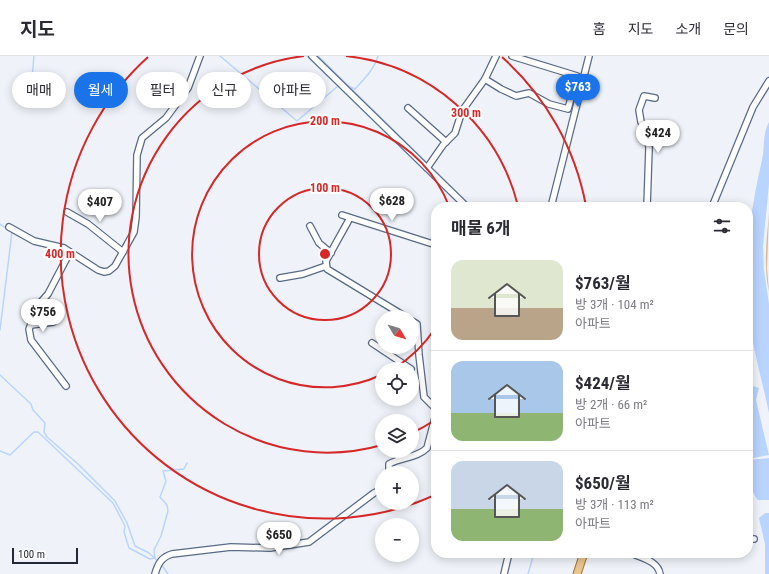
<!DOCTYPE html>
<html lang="ko">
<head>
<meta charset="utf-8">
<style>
	:root { --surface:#fff; --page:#f7f7f7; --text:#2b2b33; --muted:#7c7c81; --line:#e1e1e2; --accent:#1a73e8 }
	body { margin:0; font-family:"Roboto Condensed","Noto Sans KR",sans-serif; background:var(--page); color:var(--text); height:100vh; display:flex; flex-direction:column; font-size:15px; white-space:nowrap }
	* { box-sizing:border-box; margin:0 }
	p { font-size:13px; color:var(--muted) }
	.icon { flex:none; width:22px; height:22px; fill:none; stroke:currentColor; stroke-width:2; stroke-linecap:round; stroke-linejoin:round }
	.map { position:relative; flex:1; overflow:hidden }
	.sheet { position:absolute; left:431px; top:146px; width:322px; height:356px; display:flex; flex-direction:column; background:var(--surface); border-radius:16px; box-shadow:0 2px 10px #0003 }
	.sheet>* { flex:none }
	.guide { position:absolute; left:12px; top:16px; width:359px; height:36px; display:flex; gap:8px }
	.needle { width:26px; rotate:128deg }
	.controls { position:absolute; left:375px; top:254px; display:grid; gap:8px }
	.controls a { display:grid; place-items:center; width:44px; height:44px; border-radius:50%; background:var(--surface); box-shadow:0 2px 10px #0003; font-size:20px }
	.scale { position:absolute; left:12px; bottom:10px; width:66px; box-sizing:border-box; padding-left:4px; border:2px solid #222934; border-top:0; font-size:11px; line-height:14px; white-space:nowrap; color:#222934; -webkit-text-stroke:3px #fff; paint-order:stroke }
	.price { position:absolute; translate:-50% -34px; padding:0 9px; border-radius:14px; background:#fff; color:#222; font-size:13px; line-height:26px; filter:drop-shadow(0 1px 2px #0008) }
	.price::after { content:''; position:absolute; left:50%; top:24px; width:12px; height:9px; margin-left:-6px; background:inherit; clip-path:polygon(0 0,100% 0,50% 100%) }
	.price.on { background:var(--accent); color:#fff }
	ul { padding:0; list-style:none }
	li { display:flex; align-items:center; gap:12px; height:100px; padding:0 20px }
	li+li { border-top:1px solid var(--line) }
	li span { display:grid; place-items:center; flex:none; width:112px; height:80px; border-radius:12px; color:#555 }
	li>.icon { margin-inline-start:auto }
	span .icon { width:48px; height:48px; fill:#fffc; stroke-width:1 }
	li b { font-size:17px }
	h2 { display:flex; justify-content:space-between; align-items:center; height:48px; padding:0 20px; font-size:17px }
	.pill { padding:0 14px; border-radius:18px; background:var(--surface); box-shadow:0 2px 10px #0003; font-size:14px; line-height:36px }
	.pill.on { background:var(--accent); color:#fff }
	header { display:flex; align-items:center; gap:24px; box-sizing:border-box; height:56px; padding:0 20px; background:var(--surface); border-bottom:1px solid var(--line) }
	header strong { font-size:19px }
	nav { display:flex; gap:22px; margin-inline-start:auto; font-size:14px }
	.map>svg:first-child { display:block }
	.green { fill:#d7ba95 }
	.water { fill:#b9d4ff }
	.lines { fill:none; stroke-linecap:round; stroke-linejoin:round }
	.stream { stroke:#b9d4ff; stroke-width:1.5 }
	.minor-casing { stroke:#596a84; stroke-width:8 }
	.major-casing { stroke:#9c753e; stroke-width:9 }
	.minor { stroke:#fff; stroke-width:5.5 }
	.major { stroke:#ebc58e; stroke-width:7 }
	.ring { fill:none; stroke:#d62828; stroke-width:2 }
	.centre { fill:#d62828; stroke:#fff; stroke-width:2 }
	.ring-label { font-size:12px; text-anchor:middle; font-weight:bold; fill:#d62828; stroke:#fff; stroke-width:4; stroke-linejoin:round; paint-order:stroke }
</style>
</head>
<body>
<header>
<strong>지도</strong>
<nav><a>홈</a><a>지도</a><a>소개</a><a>문의</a></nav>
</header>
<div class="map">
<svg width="769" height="518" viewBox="0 0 769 518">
	<rect width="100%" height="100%" fill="#eff3f9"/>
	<!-- green -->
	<path class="green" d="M769 156 767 212 769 236C763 209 767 183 769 156Z"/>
	<!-- water -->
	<g class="water">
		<path d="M769 66V128L763 190 764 214 769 248V357C762 323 751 287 748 253 743 203 751 152 762 104 765 91 762 79 769 66Z"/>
		<path d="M748 328 759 332 756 344 769 399 748 403Z"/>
		<path d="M769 402V444H758C751 438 748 414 748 404Z"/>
		<path d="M765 457H769V518H765V488L759 462Z"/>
	</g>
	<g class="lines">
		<!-- stream -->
		<g class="stream">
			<path d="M220 0 297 65 338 30"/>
			<path d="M307 0 462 151"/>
			<path d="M318 0 428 108"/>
			<path d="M32 22 34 0"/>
			<path d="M348 30 355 33C364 23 374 14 378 0"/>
			<path d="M431 111 472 151"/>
			<path d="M0 168 12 176 0 274"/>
			<path d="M0 319 31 348 33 354 45 367 44 376 47 381 78 408 115 445 127 467 135 490 149 497 159 506"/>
			<path d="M0 395 10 399 34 376H38L113 447 125 470 124 476 129 492 150 503 155 502 154 494 161 480 168 455 167 449 160 441 166 425 163 415 184 413 187 407"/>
			<path d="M161 508 168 518"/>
			<path d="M528 518 534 497"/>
		</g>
		<!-- minor casing -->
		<g class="minor-casing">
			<g id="minor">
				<path d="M312 0 467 151"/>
				<path d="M485 23 501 33 516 40 529 37 549 48 568 53 577 20 512 0"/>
				<path d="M408 52 446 86"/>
				<path d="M427 112 443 89 455 77 462 55 485 23 496 0"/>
				<path d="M551 151 589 0"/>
				<path d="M647 151 649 92 647 75 641 66 639 54 644 40 655 42"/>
				<path d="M712 151 753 51 769 25"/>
				<path d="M67 156 88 168 123 196"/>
				<path d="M342 159 436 189"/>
				<path d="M350 162 326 205 327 213 406 261"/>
				<path d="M310 170 319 187 331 197"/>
				<path d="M9 171 34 185 64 192 98 214 104 216 109 215 115 210 134 176 136 161 137 99 142 82 166 62 180 43 188 32 200 0"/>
				<path d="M280 222 303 218 326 210"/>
				<path d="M412 265 417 268 419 299 424 341 436 353"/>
				<path d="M31 269 53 266"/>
				<path d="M372 287 411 313"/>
				<path d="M66 330 31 284 29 273 40 247 48 238 70 196"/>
				<path d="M389 417V408C402 401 417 402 427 392L436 358"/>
				<path d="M748 483H754"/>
				<path d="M573 497 583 499"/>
				<path d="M631 497C642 502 658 505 660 518"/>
				<path d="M155 518C158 507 162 501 172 498L231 491 270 492 309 486 374 437 382 433"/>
				<path d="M504 518 509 497"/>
			</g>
		</g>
		<!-- major casing -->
		<g class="major-casing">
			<path id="major" d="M577 518 584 497"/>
		</g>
		<!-- minor -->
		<use href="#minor" class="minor"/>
		<!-- major -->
		<use href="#major" class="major"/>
	</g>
	<!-- distance rings -->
	<g class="ring">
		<circle cx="325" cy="198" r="66"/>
		<path d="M436 271A133 133 0 0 1 393 313M381 319A133 133 0 1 1 449 150"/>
		<path d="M435 364A199 199 0 0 1 412 377M382 389A199 199 0 1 1 304 0M346 0A199 199 0 0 1 518 150"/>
		<path d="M435 439A265 265 0 0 1 148 1M502 1A265 265 0 0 1 586 150"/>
	</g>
	<circle cx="325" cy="198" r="6" class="centre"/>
	<g class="ring-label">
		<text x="466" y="61">300 m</text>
		<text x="325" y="69">200 m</text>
		<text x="325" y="136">100 m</text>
		<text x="60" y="202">400 m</text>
	</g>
</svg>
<div class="controls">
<a><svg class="needle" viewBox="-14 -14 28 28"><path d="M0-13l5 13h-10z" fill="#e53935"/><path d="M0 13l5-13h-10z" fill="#7c7c81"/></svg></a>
<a><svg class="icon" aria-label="locate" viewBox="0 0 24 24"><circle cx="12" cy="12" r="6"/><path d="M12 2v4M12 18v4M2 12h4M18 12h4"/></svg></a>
<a><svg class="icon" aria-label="layers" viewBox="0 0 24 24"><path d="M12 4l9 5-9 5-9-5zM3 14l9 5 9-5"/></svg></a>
<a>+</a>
<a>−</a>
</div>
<div class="scale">100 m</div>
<b class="price on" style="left:578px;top:52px">$763</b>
<b class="price" style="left:658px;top:98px">$424</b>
<b class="price" style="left:392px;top:166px">$628</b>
<b class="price" style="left:100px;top:167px">$407</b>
<b class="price" style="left:43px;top:277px">$756</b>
<b class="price" style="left:279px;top:500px">$650</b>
<div class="guide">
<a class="pill">매매</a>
<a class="pill on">월세</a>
<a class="pill">필터</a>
<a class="pill">신규</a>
<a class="pill">아파트</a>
</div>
<section class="sheet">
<h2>매물 6개<svg class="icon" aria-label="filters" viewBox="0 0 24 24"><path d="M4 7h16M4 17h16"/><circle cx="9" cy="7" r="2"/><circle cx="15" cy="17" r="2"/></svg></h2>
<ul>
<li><span style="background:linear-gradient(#dfe7d0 60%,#b9a48a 0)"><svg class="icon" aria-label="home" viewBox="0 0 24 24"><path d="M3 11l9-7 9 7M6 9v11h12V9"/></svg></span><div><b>$763/월</b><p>방 3개 · 104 m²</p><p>아파트</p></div></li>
<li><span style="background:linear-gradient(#a9c7e8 65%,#8fb573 0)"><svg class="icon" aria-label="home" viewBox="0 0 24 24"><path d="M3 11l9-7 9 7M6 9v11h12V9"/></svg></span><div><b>$424/월</b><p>방 2개 · 66 m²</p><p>아파트</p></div></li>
<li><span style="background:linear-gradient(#c9d6e8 60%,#8fb573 0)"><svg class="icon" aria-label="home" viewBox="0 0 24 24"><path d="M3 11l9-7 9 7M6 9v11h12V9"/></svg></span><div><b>$650/월</b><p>방 3개 · 113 m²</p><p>아파트</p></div></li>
</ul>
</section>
</div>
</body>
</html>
